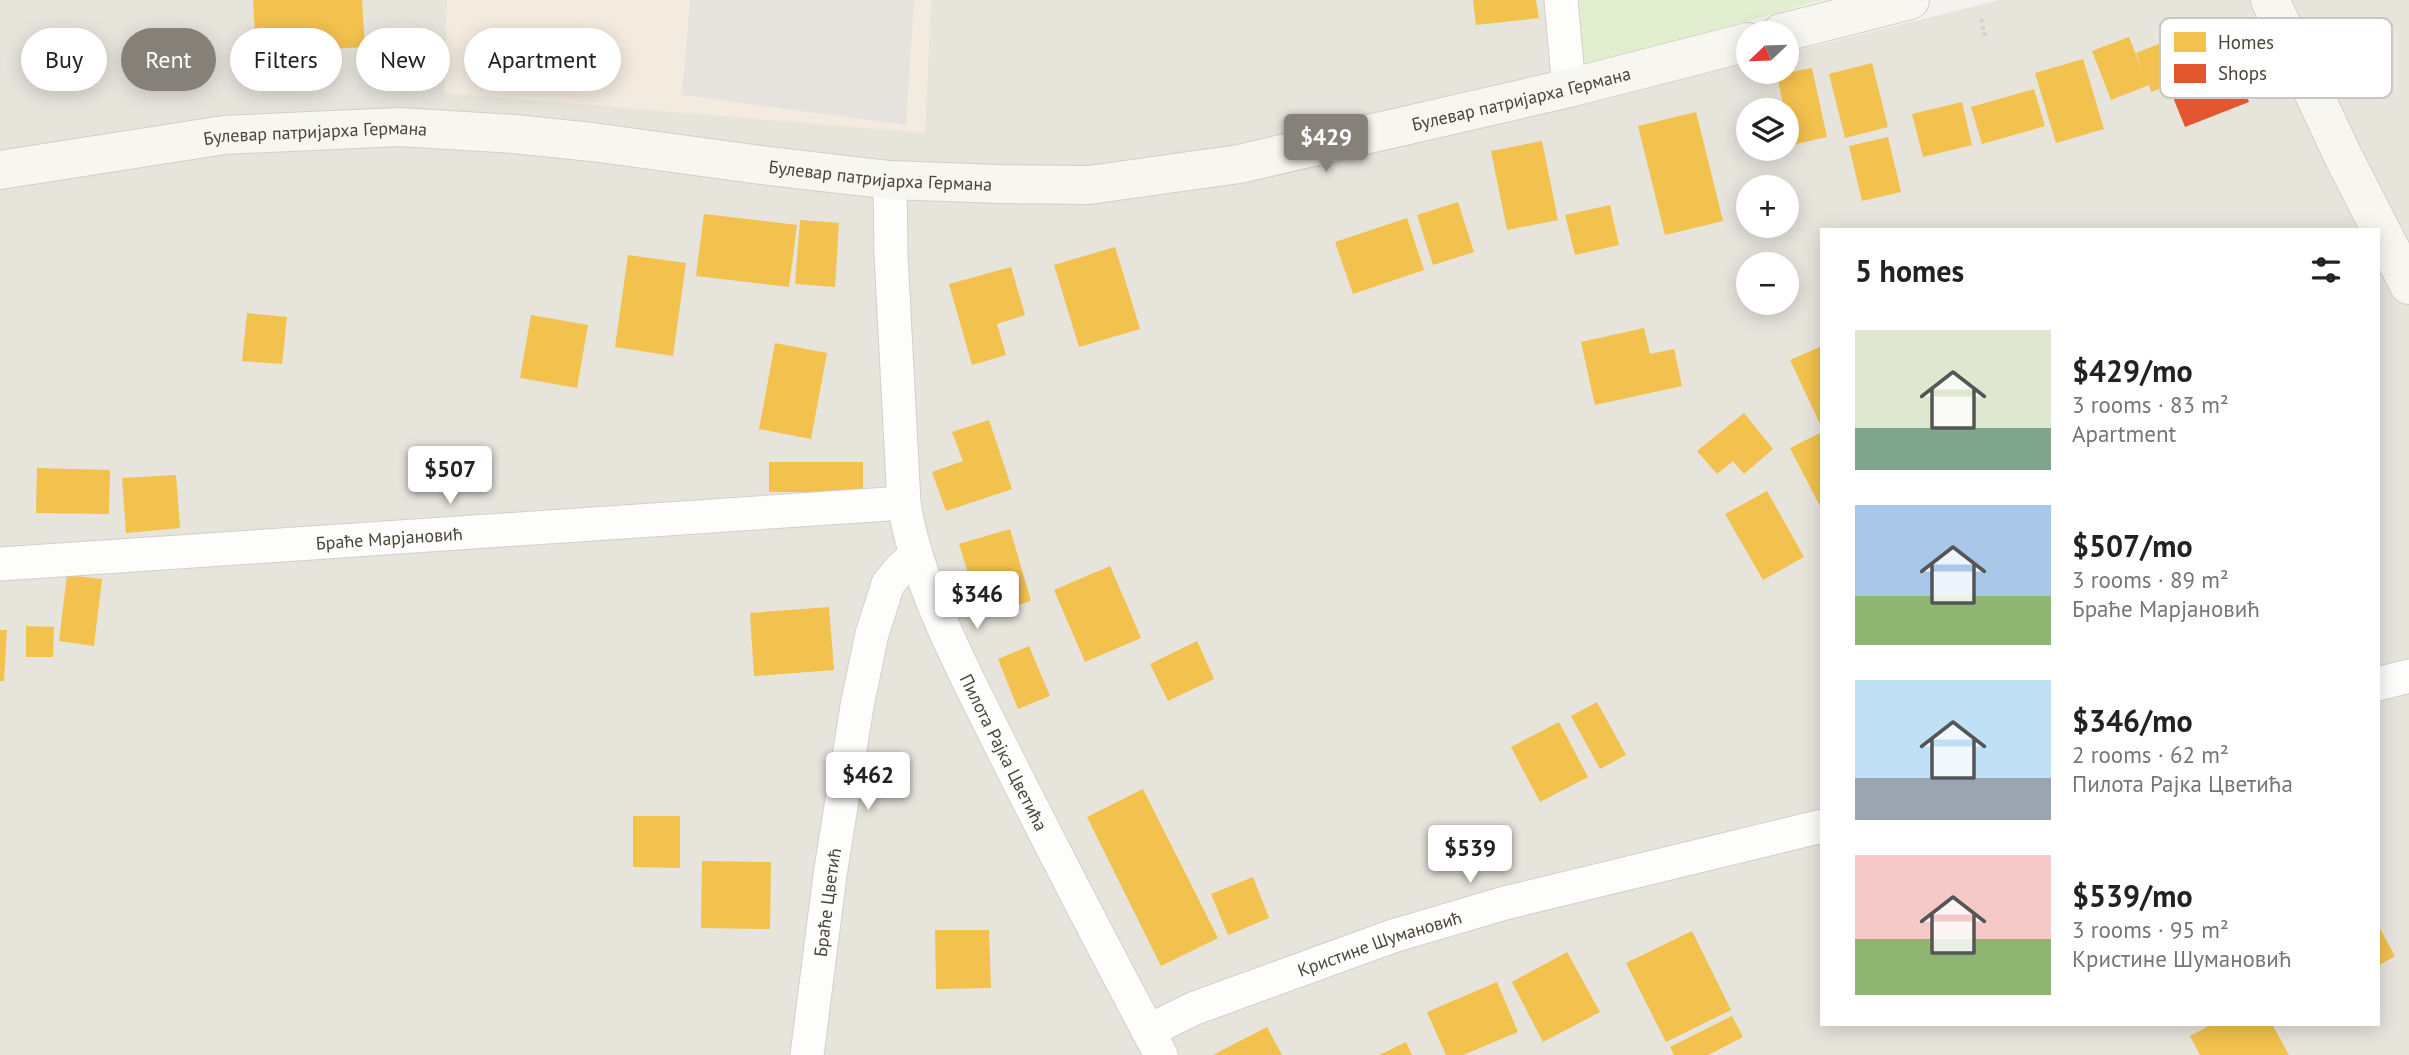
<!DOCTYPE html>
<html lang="en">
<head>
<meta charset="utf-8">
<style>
	:root { --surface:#fff; --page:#f2f2f2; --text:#222; --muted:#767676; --accent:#868178 }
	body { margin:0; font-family:"PT Sans",sans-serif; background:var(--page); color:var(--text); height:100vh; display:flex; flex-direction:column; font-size:26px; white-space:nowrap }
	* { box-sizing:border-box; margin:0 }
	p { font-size:23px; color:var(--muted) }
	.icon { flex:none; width:38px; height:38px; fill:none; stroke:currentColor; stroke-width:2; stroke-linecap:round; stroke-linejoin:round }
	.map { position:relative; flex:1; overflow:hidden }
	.sheet { position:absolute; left:1820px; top:228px; width:560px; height:798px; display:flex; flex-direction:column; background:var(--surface); border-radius:0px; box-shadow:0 4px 18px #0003 }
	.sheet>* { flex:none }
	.top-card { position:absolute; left:21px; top:28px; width:665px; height:63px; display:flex; gap:14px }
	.needle { width:46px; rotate:247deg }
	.fabs { position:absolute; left:1736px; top:21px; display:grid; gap:14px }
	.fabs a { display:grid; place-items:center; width:63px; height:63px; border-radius:50%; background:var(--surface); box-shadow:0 4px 18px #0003; font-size:35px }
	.price { position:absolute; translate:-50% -60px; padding:0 16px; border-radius:7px; background:#fff; color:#222; font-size:23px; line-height:46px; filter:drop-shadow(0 2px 4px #0008) }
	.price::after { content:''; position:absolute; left:50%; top:42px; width:21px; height:16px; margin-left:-10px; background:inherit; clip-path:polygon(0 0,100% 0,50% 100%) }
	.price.on { background:var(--accent); color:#fff }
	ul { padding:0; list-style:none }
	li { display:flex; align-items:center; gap:21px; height:175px; padding:0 35px }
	li span { display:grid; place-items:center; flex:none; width:196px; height:140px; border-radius:0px; color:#555 }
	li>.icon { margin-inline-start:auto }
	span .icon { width:84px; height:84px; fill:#fffc; stroke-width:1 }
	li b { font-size:30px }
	h2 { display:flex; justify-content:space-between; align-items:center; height:84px; padding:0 35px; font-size:30px }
	.tag { padding:0 24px; border-radius:32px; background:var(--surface); box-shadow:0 4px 18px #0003; font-size:24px; line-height:63px }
	.tag.on { background:var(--accent); color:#fff }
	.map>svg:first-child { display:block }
	.residential { fill:#e7e4dc; fill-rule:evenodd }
	.commercial { fill:#f3ebdf }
	.green { fill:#e1eecf }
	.parking { fill:#e6e3df }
	.homes { fill:#f2c14e }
	.shops { fill:#e4572e }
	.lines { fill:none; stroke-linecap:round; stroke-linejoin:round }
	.street-casing { stroke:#d2d0cb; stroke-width:35 }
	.secondary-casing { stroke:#d3cfc5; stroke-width:40 }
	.path { stroke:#d3d2cc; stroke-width:4.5; stroke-dasharray:3.5 3.5; stroke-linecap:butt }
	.street { stroke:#fdfdfc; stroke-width:33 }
	.secondary { stroke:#f7f6f1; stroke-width:38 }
	.labels { text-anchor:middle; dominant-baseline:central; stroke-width:7; stroke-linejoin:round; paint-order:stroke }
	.street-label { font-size:18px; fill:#4b4439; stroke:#fff }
	.key { fill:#fff; stroke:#c9c7c4; stroke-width:2 }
	.key-label { font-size:19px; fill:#4b4439 }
</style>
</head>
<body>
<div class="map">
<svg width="2409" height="1055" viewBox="0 0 2409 1055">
	<rect width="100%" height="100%" fill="#f4f2ee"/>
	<!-- residential -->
	<path class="residential" d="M0 0H1564L1574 105 1748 62V72H1787V53L1999 0H2409V1055H0ZM1748 110H1787V149H1748ZM1748 187H1787V226H1748ZM1822 229H2378V1024H1822ZM1748 264H1787V303H1748Z"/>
	<!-- commercial -->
	<path class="commercial" d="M447 0H931L925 133 444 93Z"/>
	<!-- green -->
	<path class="green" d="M1564 0H1821L1571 71Z"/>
	<!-- parking -->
	<path class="parking" d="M690 0H914L906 125 682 95Z"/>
	<!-- homes -->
	<g class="homes">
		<path d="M253 0H362L365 47 256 53Z"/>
		<path d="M1473 0H1536L1539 18 1476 25Z"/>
		<path d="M2217 21 2232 60 2151 92 2149 85 2111 100 2092 51 2129 37 2144 76 2136 53Z"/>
		<path d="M2083 59 2104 129 2056 143 2035 73Z"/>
		<path d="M1872 63 1888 127 1845 138 1829 74Z"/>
		<path d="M1812 68 1827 137 1792 145 1787 110H1784L1777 75Z"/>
		<path d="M2034 89 2045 126 1982 144 1971 107Z"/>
		<path d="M1962 102 1972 145 1923 157 1912 114Z"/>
		<path d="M1696 112 1723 221 1665 235 1638 126Z"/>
		<path d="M1888 137 1901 192 1862 201 1849 146Z"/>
		<path d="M1542 141 1558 220 1507 230 1491 151Z"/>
		<path d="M1458 202 1474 252 1433 265 1417 215Z"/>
		<path d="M1610 205 1619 245 1575 255 1565 215Z"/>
		<path d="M704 214 797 225 789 287 696 276Z"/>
		<path d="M1407 218 1424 270 1353 294 1335 242Z"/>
		<path d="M800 220 839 223 835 287 795 284Z"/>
		<path d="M1115 247 1140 329 1079 347 1054 265Z"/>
		<path d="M628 255 686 263 673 356 615 347Z"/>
		<path d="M1011 267 1025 315 997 324 1006 355 972 365 949 284Z"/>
		<path d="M247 313 287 317 282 364 242 361Z"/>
		<path d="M531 315 588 325 577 388 520 378Z"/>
		<path d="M1644 328 1650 354 1674 349 1682 386 1595 405 1581 342Z"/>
		<path d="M775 343 827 353 811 439 759 429Z"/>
		<path d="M1822 346V428L1790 360Z"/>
		<path d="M1744 413 1773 449 1744 474 1733 461 1717 474 1697 451Z"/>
		<path d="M989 420 1012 489 946 511 932 472 963 461 952 432Z"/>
		<path d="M1822 432V510L1790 448Z"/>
		<rect x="769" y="462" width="94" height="30"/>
		<path d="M37 468 110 470 109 514 36 513Z"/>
		<path d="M176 475 180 528 126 533 122 478Z"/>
		<path d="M1767 491 1804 557 1763 580 1725 514Z"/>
		<path d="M1010 529 1031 601 981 616 959 544Z"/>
		<path d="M1110 566 1141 638 1085 662 1054 590Z"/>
		<path d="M67 575 102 579 94 646 59 641Z"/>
		<path d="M829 607 834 670 754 676 750 613Z"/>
		<path d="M26 626 54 627 53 657H26Z"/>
		<path d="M0 630H7L4 681H0Z"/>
		<path d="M1197 641 1214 679 1168 701 1150 664Z"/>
		<path d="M1029 646 1050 696 1018 709 998 659Z"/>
		<path d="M1597 702 1626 755 1600 769 1571 716Z"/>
		<path d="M1559 722 1588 777 1540 802 1511 747Z"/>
		<path d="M1143 789 1218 938 1161 966 1087 817Z"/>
		<path d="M633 816H680V868L633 867Z"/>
		<path d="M702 861 771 862 770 929 701 928Z"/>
		<path d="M1253 877 1269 918 1228 935 1211 894Z"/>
		<path d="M2378 925 2395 956 2378 966Z"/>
		<path d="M935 930H989L991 988 936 989Z"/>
		<path d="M1692 931 1731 1010 1666 1042 1626 963Z"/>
		<path d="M1567 952 1600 1012 1543 1042 1512 982Z"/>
		<path d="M1497 982 1518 1032 1463 1055H1446L1427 1012Z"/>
		<path d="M1732 1016 1743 1037 1708 1055H1674L1670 1047Z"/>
		<path d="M2213 1024H2272L2289 1055H2200L2190 1036Z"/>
		<path d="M1267 1027 1282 1055H1213Z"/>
		<path d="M1406 1042 1412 1055H1379Z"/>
	</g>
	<!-- shops -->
	<path class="shops" d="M2232 60 2249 102 2185 127 2168 85Z"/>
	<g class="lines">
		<!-- street casing -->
		<g class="street-casing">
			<g id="street">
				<path d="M1561 0 1569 88"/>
				<path id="s1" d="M890 180 891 255 904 503C916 582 964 672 1000 744 1052 848 1106 952 1161 1055"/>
				<path id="s2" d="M0 564 904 503"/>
				<path d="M2378 684 2409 676"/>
				<path id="s3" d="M1148 1031 1195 1008 1393 936 1505 903 1822 826"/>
				<path id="s4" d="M807 1055 830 875 857 706 872 634 888 584 901 568 916 556"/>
			</g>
		</g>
		<!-- secondary casing -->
		<g class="secondary-casing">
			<g id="secondary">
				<path d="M2270 0 2343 156 2409 285"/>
				<path d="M1781 33 1910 0"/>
				<path id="s5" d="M0 170 224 135 399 127 514 134 592 142 761 165 890 180 1000 184 1089 185 1239 164 1569 88 1748 42"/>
			</g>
		</g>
		<!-- path -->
		<path class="path" d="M1981 19 1985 36"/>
		<!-- street -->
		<use href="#street" class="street"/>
		<!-- secondary -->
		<use href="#secondary" class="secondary"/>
	</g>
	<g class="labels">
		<!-- street labels -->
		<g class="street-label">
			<text stroke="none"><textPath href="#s5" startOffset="1536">Булевар патријарха Германа</textPath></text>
			<text stroke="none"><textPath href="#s5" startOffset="318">Булевар патријарха Германа</textPath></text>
			<text stroke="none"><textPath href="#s5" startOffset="886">Булевар патријарха Германа</textPath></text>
			<text stroke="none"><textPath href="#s2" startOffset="390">Браће Марјановић</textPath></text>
			<text stroke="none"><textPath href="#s1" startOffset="593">Пилота Рајка Цветића</textPath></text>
			<text stroke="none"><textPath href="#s4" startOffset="154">Браће Цветић</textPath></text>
			<text stroke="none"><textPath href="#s3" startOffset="248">Кристине Шумановић</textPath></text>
		</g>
	</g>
	<!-- legend -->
	<rect x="2160" y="18" width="232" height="80" rx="10" class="key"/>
	<rect x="2174" y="32" width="32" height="20" fill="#f2c14e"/>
	<rect x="2174" y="64" width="32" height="19" fill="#e4572e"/>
	<g class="key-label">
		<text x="2218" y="49">Homes</text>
		<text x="2218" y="80">Shops</text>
	</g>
</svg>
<div class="fabs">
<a><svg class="needle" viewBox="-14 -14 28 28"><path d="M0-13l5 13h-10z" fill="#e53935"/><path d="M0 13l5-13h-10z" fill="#767676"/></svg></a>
<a><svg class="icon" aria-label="layers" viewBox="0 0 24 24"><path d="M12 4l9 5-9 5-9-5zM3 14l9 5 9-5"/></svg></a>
<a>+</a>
<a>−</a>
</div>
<b class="price on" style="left:1326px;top:174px">$429</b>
<b class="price" style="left:450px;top:506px">$507</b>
<b class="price" style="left:977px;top:631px">$346</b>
<b class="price" style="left:868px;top:812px">$462</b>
<b class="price" style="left:1470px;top:885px">$539</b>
<div class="top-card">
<a class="tag">Buy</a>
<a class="tag on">Rent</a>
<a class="tag">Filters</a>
<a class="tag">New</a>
<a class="tag">Apartment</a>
</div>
<section class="sheet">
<h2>5 homes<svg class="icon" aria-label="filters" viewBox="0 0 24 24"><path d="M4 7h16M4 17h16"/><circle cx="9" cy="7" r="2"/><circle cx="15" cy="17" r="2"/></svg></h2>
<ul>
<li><span style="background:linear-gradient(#dfe7d0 70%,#7fa58c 0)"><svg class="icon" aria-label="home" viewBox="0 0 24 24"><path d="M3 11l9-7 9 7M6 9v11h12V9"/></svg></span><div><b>$429/mo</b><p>3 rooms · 83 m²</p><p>Apartment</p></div></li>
<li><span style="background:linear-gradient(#a9c7e8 65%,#8fb573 0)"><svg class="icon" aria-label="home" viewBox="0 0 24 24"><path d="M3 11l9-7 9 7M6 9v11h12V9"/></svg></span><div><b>$507/mo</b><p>3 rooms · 89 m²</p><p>Браће Марјановић</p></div></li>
<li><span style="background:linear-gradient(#bfe0f5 70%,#9aa5b1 0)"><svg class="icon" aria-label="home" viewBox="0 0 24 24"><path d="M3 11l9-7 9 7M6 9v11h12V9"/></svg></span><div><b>$346/mo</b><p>2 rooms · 62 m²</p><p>Пилота Рајка Цветића</p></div></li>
<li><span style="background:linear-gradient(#f6c9c9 60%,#8fb573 0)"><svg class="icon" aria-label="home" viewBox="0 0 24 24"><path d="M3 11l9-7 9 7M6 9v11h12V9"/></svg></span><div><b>$539/mo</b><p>3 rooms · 95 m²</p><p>Кристине Шумановић</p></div></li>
</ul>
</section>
</div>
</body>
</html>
